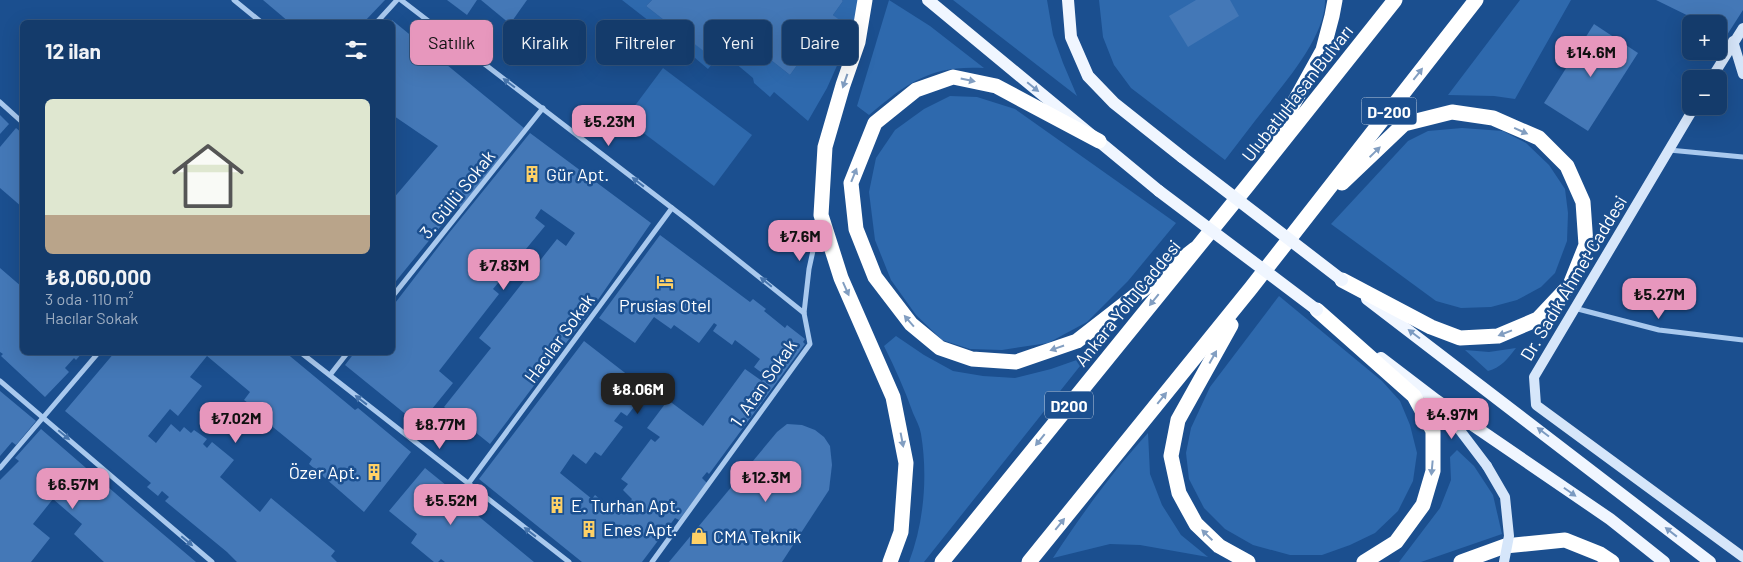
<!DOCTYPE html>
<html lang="tr">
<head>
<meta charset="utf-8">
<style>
	:root { --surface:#143b6b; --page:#214673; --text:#f1f3f6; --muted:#9dadc1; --line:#33557e; --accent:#e797bd }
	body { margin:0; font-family:Barlow,sans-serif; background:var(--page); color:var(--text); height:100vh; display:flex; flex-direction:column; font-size:19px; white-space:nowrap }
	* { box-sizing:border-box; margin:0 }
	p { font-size:16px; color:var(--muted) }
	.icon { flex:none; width:28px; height:28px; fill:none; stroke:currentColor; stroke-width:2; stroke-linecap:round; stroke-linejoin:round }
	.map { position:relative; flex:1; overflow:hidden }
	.panel { position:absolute; left:20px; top:20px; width:375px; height:335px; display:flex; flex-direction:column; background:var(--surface); border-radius:8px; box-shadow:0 5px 20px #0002,0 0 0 1px var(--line) }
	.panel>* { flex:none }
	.guide { position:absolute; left:410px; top:20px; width:475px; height:45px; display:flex; gap:10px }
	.buttons { position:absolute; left:1682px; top:15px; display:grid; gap:10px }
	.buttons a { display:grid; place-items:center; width:45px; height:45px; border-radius:8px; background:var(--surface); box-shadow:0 5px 20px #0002,0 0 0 1px var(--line); font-size:25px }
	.price { position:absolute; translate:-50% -42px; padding:0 11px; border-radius:10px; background:var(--accent); color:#111; font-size:16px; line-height:32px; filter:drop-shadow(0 1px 2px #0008) }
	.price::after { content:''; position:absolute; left:50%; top:30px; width:15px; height:11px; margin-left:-8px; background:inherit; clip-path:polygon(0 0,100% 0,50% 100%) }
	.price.on { background:#222; color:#fff }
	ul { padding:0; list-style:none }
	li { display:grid; align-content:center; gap:10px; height:265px; padding:0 25px }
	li+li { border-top:1px solid var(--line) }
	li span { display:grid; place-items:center; height:155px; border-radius:8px; color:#555 }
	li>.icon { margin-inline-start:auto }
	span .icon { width:90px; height:90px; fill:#fffc; stroke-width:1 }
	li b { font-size:21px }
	h2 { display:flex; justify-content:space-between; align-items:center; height:60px; padding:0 25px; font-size:21px }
	.pill { padding:0 18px; border-radius:8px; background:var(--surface); box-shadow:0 5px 20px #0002,0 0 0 1px var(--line); font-size:18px; line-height:45px }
	.pill.on { background:var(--accent); color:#111 }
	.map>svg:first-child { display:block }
	.green { fill:#2e69ad }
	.building { fill:#4478b7 }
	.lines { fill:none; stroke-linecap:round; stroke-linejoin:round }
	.street { stroke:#a9c9ee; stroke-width:5 }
	.secondary { stroke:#d6e6fa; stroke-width:10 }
	.primary { stroke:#f0f6ff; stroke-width:12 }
	.highway { stroke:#fff; stroke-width:15 }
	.secondary-bridge { stroke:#d6e6fa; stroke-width:10 }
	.primary-bridge { stroke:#f0f6ff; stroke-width:12 }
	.oneway { fill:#829ec1 }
	.oneway2 { fill:#4674ac }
	.oneway3 { fill:#7b9ac1 }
	.labels { text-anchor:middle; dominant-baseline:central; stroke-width:5; stroke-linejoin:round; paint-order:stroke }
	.shield { fill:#1b4f8f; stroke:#bbcadd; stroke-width:1 }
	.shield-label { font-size:16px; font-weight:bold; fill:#fff }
	.street-label { font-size:18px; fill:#fff; stroke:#1b4f8f }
	.poi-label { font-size:18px; fill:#fff; stroke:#1b4f8f; text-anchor:start }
</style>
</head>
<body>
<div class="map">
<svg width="1743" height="562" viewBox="0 0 1743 562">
	<rect width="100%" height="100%" fill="#1b4f8f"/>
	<!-- green -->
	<g class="green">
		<path d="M622 0H652L646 6 664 20 658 28Z"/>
		<path d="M842 0H859L855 23 840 59 827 88 808 121 774 92 770 97 754 83 753 78 722 52 708 69 674 40 680 32 710 55 724 23 790 75 800 61 808 66 840 21 833 15 843 1Z"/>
		<path d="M889 0 930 26 984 68C931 65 908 82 869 115L857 106Z"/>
		<path d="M953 0H1047L1053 35 1063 63 1077 96Z"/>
		<path d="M1099 0H1325C1326 35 1287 80 1266 107 1252 124 1239 142 1225 160L1131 88 1114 65 1103 37Z"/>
		<path d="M1520 0H1571L1515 99 1494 96 1448 95Z"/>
		<path d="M663 68 752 135 714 186 625 119Z"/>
		<path d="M950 96 977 97 1015 109 1176 223 1128 281 1087 322 1048 343 1002 350 970 349 942 340 916 315 891 280 875 240 869 192 876 158 895 130 924 109Z"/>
		<path d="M1462 128 1503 131 1526 143 1549 165 1565 189 1568 213 1567 241 1555 273 1541 287 1517 300 1491 307 1461 308 1436 301 1331 224 1408 141 1428 131Z"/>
		<path d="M1279 296 1382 381 1400 401 1410 425 1417 453 1413 481 1398 511 1375 533 1350 545 1322 555H1290L1253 545 1225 529 1204 508 1189 479 1186 453 1191 428 1210 387Z"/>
		<path d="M896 336 924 355 953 371 983 376 1015 378 1051 369 1088 356 924 562H909C924 523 928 476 921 434 920 427 916 420 913 413 905 390 895 368 884 346Z"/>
		<path d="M1516 348C1508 358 1501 368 1488 371L1465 350 1489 352Z"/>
		<path d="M1148 433 1150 474 1162 505 1181 535 1208 557 1140 545 1110 544 1053 558C1082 514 1112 472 1148 433Z"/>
		<path d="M1457 450 1474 466 1493 495 1502 534 1421 562H1399L1440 508 1451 480 1450 457Z"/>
	</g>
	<!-- building -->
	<g class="building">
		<path d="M263 0H385L364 22H289Z"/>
		<path d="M447 0H477L467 15Z"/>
		<path d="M481 0H527L510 24Z"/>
		<path d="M652 0H842L843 1 833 15 841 21 807 66 800 61 790 75 724 23 710 56 646 6Z"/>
		<path d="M1196 0H1230L1239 16 1188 47 1169 16Z"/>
		<path d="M1656 0H1743V10L1727 35 1719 31V24H1705Z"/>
		<path d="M392 20 524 128 461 208 458 205 392 286V200L438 146 394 116 392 118V22H391Z"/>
		<path d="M1594 24 1638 53 1588 131 1544 103Z"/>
		<path d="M0 115 9 124 0 134Z"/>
		<path d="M16 128 22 133V207L0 188V147Z"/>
		<path d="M530 133 651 223 591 310 490 444 444 407 491 348 479 338 557 239 566 246 575 233 541 209 535 218 545 226 493 289 499 294 439 371 453 383 419 425 345 365 355 352H392V307L449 233Z"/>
		<path d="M660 235 750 302 753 299 766 309 764 311 785 328 787 325 805 339 803 342 805 344 709 474 707 472 702 478 707 483 679 520 675 518 642 562H582L479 479 584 341 647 390 627 416 621 412 614 421 623 427 601 456 595 452 586 464 573 454 560 473 592 499 595 495 619 515 632 499 623 490 628 484 621 479 651 439 655 442 660 437 647 428 668 400 703 426 745 369 762 381 766 376 754 367 760 359 735 340 732 345 713 331 717 325 714 323 699 343 674 325 671 329 654 317 635 343 599 318Z"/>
		<path d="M0 268 22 287V352H83L76 360 74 358 65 368 69 372 45 397 1 356 3 354 0 352Z"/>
		<path d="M115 352H285L355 410 358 408 411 452 364 512 309 464 312 459 257 414 259 411 244 400 250 392 207 356 190 377 202 386 178 416 170 409 148 436 156 443 171 424 180 432 184 427 191 433 194 430 207 439 203 444 207 448 212 442 234 460 220 477 260 512 271 498 335 551 331 556 337 562H237L227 552 165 501 169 497 162 491 158 496 147 487 151 483 65 411Z"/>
		<path d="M0 391 36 421 16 445 12 442 0 456Z"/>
		<path d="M787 424 802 425 815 430 824 437 830 446 832 465 829 490 782 562H669L777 432Z"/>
		<path d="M41 429 137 512 196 562H104L74 534 82 524 53 499 33 524 50 538 31 562H0V480L19 461 15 458Z"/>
		<path d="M425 468 479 512 477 515 534 562H445L441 559 438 562H434L411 543 417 534 389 511Z"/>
	</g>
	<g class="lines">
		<!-- street -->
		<g class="street">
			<path d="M234 0 261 22"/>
			<path d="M401 0 689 221 804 313"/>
			<path d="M377 22 397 0"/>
			<path d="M0 102 22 122"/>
			<path d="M1669 150 1743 157"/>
			<path d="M392 297 543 108"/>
			<path d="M1574 308 1659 330 1743 340"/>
			<path d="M300 352 569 562"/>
			<path d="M330 375 348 352"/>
			<path d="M0 381 212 562"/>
			<path d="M0 468 99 352"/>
			<path d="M468 484 672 208"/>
			<path d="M652 562 810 344 804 313 809 269 819 223"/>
		</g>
		<!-- secondary -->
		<g class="secondary">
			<path d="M1733 41 1743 74"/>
			<path d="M1711 79 1743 28"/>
			<path d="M1695 106 1534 377 1536 405 1743 557"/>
			<path d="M1443 408 1487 466"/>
		</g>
		<!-- primary -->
		<g class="primary">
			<path d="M928 0 1159 191"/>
			<path d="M1068 0 1071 37 1088 76 1114 103 1182 157"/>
			<path d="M1367 299 1710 562"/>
			<path d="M1381 358 1436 400 1610 519 1664 562"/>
		</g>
		<!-- highway -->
		<g class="highway">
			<path d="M865 0 858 42 843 85 825 147 821 215 841 278 893 397 906 463 901 532 890 562"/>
			<path d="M1099 141 996 86 953 77 916 90 875 123 851 183 856 229 875 277 911 324 940 348 972 359 1016 362 1077 341 1195 249"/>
			<path d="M1270 146 1323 50 1332 16 1335 0"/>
			<path d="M1342 280 1431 327 1460 338 1498 336 1538 319 1570 285 1586 245 1583 202 1567 166 1539 138 1493 118 1452 112 1404 124 1342 183"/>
			<path d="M1317 310 1414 396 1433 431V471L1423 505 1396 542 1364 562"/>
			<path d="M1231 325 1178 420 1171 456 1179 493 1196 524 1219 546 1248 562"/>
			<path d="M942 562 1248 185 1395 0"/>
			<path d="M1029 562 1251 288 1476 0"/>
			<path d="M1461 562 1505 546 1565 540 1600 554 1612 562"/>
		</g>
		<!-- secondary-bridge -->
		<path class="secondary-bridge" d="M1487 466 1505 497 1509 536 1504 562"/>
		<!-- primary-bridge -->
		<g class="primary-bridge">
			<path d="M1182 157 1342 280"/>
			<path d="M1159 191 1317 310"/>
		</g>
	</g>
	<!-- one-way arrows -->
	<defs><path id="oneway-solid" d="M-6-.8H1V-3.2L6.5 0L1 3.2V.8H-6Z" transform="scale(1.25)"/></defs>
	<g class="oneway">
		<use href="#oneway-solid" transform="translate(1418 74) rotate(-52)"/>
		<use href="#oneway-solid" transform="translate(968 80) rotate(12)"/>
		<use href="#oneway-solid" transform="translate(845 81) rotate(109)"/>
		<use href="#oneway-solid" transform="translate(1521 131) rotate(24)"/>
		<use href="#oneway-solid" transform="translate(1375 152) rotate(-44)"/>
		<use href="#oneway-solid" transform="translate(854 175) rotate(-68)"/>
		<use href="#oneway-solid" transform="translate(846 289) rotate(66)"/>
		<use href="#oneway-solid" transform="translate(1154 300) rotate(129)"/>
		<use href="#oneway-solid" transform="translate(909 321) rotate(-131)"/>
		<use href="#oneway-solid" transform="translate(1505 333) rotate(159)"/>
		<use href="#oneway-solid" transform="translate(1057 348) rotate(161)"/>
		<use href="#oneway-solid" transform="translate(1213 357) rotate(-61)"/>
		<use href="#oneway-solid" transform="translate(1162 398) rotate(-51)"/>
		<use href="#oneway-solid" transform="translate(902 440) rotate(79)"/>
		<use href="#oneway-solid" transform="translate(1040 440) rotate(129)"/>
		<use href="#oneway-solid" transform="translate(1432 468) rotate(95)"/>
		<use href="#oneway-solid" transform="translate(1060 524) rotate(-51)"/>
		<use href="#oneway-solid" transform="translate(1207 535) rotate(-136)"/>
	</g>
	<g class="oneway2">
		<use href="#oneway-solid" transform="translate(509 83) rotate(-143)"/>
		<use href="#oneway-solid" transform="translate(638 182) rotate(-142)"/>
		<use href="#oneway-solid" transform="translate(766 282) rotate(-141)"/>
		<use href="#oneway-solid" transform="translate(361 400) rotate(-142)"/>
		<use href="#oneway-solid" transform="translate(64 435) rotate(40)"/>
		<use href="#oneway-solid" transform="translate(530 532) rotate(-142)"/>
		<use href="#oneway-solid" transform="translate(187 541) rotate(40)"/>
	</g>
	<g class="oneway3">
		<use href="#oneway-solid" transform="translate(1033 87) rotate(39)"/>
		<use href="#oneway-solid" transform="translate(1414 334) rotate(-143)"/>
		<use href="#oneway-solid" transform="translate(1543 432) rotate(-143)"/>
		<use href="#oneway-solid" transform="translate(1570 492) rotate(35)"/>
		<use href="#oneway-solid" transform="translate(1671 532) rotate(-142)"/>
	</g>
	<!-- icons -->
	<defs>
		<g id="building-bare" transform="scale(1.35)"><path d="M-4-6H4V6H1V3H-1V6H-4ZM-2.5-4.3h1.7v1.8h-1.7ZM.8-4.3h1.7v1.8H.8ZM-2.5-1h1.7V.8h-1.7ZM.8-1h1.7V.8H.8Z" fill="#ffd166" stroke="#1b4f8f" stroke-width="2.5" paint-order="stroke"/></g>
		<g id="hotel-bare" transform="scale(1.35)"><path d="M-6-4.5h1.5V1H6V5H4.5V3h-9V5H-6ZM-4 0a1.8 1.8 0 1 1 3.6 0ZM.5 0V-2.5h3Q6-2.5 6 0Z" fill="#ffd166" stroke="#1b4f8f" stroke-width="2.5" paint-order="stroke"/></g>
		<g id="shop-bare" transform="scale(1.35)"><path d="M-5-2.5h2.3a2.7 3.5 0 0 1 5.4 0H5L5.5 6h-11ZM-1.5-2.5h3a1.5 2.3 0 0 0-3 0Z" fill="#ffd166" stroke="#1b4f8f" stroke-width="2.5" paint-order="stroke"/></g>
	</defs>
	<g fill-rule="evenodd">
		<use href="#building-bare" x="532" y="174"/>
		<use href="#hotel-bare" x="665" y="282"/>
		<use href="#building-bare" x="374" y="472"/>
		<use href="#building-bare" x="557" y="505"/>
		<use href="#building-bare" x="589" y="529"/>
		<use href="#shop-bare" x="699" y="536"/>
	</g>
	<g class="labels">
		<!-- shield labels -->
		<g class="shield">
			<rect x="1361.5" y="97.5" width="55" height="27" rx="4"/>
			<rect x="1045" y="391.5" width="48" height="27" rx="4"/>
		</g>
		<g class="shield-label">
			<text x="1389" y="111">D-200</text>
			<text x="1069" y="405">D200</text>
		</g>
		<!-- street labels -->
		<g class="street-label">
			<text transform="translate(1297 93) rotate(-52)">Ulubatlı Hasan Bulvarı</text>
			<text transform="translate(457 194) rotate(-51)">3. Güllü Sokak</text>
			<text transform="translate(1573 278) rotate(-59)">Dr. Sadık Ahmet Caddesi</text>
			<text transform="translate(1127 303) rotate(-51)">Ankara Yolu Caddesi</text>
			<text transform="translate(559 338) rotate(-54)">Hacılar Sokak</text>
			<text transform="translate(763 383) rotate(-55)">1. Atan Sokak</text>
		</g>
		<!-- poi labels -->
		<g class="poi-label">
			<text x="546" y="174">Gür Apt.</text>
			<text x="665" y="305" text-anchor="middle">Prusias Otel</text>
			<text x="360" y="472" text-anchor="end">Özer Apt.</text>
			<text x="571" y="505">E. Turhan Apt.</text>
			<text x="603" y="529">Enes Apt.</text>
			<text x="713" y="536">CMA Teknik</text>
		</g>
	</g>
</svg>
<div class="buttons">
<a>+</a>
<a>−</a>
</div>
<b class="price" style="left:1591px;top:78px">₺14.6M</b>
<b class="price" style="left:609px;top:147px">₺5.23M</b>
<b class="price" style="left:800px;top:262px">₺7.6M</b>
<b class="price" style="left:504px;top:291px">₺7.83M</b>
<b class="price" style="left:1659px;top:320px">₺5.27M</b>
<b class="price on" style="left:638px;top:415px">₺8.06M</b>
<b class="price" style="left:1452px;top:440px">₺4.97M</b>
<b class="price" style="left:236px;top:444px">₺7.02M</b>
<b class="price" style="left:440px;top:450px">₺8.77M</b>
<b class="price" style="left:766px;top:503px">₺12.3M</b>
<b class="price" style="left:73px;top:510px">₺6.57M</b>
<b class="price" style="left:451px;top:526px">₺5.52M</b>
<div class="guide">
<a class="pill on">Satılık</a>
<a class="pill">Kiralık</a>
<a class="pill">Filtreler</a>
<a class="pill">Yeni</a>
<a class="pill">Daire</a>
</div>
<section class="panel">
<h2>12 ilan<svg class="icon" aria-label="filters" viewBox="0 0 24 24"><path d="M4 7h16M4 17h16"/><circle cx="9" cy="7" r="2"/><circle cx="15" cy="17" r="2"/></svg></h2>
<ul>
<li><span style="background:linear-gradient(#dfe7d0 75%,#b9a48a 0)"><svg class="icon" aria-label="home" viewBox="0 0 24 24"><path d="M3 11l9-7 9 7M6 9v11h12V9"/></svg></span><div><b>₺8,060,000</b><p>3 oda · 110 m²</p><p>Hacılar Sokak</p></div></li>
</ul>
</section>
</div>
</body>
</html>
